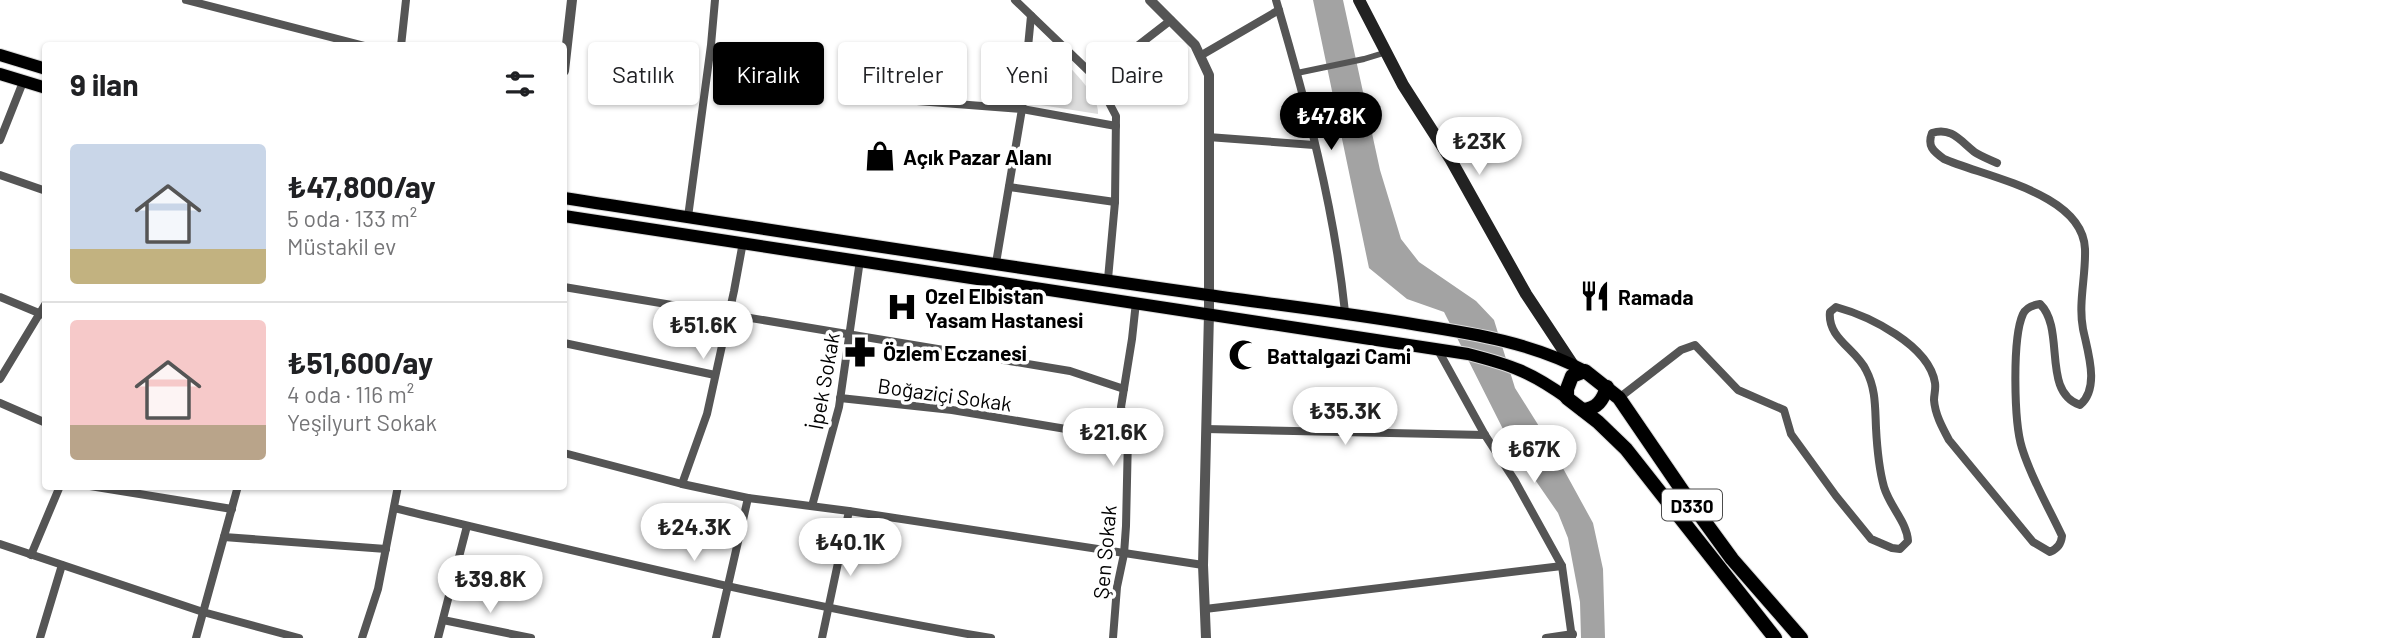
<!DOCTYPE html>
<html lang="tr">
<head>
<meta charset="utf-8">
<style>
	:root { --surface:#fff; --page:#f6f6f6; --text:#202124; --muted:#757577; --line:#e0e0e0; --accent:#000 }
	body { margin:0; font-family:Barlow,sans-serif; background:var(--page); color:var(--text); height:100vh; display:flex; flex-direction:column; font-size:26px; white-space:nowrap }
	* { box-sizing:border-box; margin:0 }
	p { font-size:23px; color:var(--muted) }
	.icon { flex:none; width:38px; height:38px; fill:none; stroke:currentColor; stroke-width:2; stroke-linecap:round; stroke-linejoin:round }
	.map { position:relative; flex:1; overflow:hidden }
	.details { position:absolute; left:42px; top:42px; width:525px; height:448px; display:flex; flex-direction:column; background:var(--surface); border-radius:7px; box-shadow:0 2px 5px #0004 }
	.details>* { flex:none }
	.banner { position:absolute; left:588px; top:42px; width:665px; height:63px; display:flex; gap:14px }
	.price { position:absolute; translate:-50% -60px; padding:0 16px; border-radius:24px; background:#fff; color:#222; font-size:23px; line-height:46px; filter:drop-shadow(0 2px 4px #0008) }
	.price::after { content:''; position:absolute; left:50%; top:42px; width:21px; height:16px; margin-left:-10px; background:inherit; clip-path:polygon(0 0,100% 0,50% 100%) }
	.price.selected { background:var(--accent); color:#fff }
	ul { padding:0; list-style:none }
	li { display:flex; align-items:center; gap:21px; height:175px; padding:0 28px }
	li+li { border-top:2px solid var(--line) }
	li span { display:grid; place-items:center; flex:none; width:196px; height:140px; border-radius:7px; color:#555 }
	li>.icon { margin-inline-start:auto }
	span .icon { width:84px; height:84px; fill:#fffc; stroke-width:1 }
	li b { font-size:30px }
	h2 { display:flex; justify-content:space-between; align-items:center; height:84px; padding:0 28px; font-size:30px }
	.pill { padding:0 24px; border-radius:7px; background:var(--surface); box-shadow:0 2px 5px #0004; font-size:24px; line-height:63px }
	.pill.selected { background:var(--accent); color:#fff }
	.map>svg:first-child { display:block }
	.green { fill:#dcdcdc }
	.water { fill:#a3a3a3 }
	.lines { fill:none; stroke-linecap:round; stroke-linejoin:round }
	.primary-casing { stroke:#dbdbdb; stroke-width:14 }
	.trunk-casing { stroke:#dbdbdb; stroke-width:16 }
	.pedestrian { stroke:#555; stroke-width:6 }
	.minor { stroke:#555; stroke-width:8 }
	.tertiary { stroke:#555; stroke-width:10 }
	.secondary { stroke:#222; stroke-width:12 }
	.primary { stroke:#000; stroke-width:12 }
	.trunk { stroke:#000; stroke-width:14 }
	.labels { text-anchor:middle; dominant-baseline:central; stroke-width:7; stroke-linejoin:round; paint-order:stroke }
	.shield { fill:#fff; stroke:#4c4c4c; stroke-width:2 }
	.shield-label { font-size:19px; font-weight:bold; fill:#000 }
	.poi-label { font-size:21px; font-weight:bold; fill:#000; stroke:#fff; text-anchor:start }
	.street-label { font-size:21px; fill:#000; stroke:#fff }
</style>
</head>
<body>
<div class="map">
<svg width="2382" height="638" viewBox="0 0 2382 638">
	<rect width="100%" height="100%" fill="#fff"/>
	<!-- green -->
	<path class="green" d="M1041 43C1059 55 1100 93 1098 114L1028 103 1037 44Z"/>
	<!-- water -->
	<path class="water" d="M1313 0H1343L1380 170 1401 239 1419 262 1476 301 1494 320 1515 388 1547 439 1593 523 1603 569 1605 638H1581L1580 602 1568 538 1558 513 1511 445 1444 312 1407 299 1369 268Z"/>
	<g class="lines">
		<!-- primary casing -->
		<g class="primary-casing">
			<g id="primary">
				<path d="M0 55 46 69"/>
				<path d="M0 74 46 88"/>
				<path d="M564 198C778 231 993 265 1208 295 1278 305 1348 313 1418 325 1476 334 1532 343 1585 371"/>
				<path d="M564 216 1468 354C1511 365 1531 372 1567 398"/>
			</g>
		</g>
		<!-- trunk casing -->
		<g class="trunk-casing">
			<g id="trunk">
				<path d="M1583 410C1597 409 1603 400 1607 387"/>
				<path d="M1775 638 1626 449 1598 422 1567 398V389L1572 376 1585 371 1619 398 1686 496 1732 559 1801 638"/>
			</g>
		</g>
		<!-- pedestrian -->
		<path class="pedestrian" d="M1297 73 1364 59 1387 52"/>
		<!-- minor -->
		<g class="minor">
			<path d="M186 0 365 46"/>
			<path d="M1015 0 1096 78 1116 116 1115 202 1108 279"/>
			<path d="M1276 0C1306 102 1334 206 1345 312"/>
			<path d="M401 46 406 0"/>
			<path d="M1200 56 1279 10"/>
			<path d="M1096 78 1171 20"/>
			<path d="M917 101 1022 109 1116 126"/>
			<path d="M1208 137 1314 145"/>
			<path d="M0 140 23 82"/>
			<path d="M0 175 46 191"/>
			<path d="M1009 187 1115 202"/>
			<path d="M688 217 711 45 715 0"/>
			<path d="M996 263 1022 109 1031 16"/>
			<path d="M564 287 1070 371 1124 389"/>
			<path d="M0 297 46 316"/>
			<path d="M564 343 715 375"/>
			<path d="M1438 350 1485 435 1515 481 1562 566 1572 638"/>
			<path d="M0 379 46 303"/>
			<path d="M840 398 952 410 1066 429 1128 436"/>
			<path d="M1619 398 1681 350 1695 345 1738 390 1784 410 1791 434 1836 496 1871 539 1892 548 1900 549 1908 541C1907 522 1890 507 1884 487 1879 469 1877 447 1876 428 1875 407 1876 389 1866 370 1856 349 1827 338 1830 312L1836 307C1869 316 1929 345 1935 383 1936 389 1934 394 1934 400 1935 414 1942 427 1949 440L2033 542 2050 552C2058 548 2061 544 2062 536 2049 508 2031 478 2022 448 2014 423 2012 338 2023 314 2026 308 2033 305 2040 304 2066 329 2041 392 2080 405 2100 388 2088 353 2083 329 2078 303 2086 276 2085 249 2083 193 1985 177 1944 159 1933 151 1927 146 1932 133 1952 126 1962 143 1976 153 1983 157 1990 160 1997 163"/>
			<path d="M0 403 46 423"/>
			<path d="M1206 429 1485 435"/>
			<path d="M564 453 682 484 748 498 849 511 1203 565"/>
			<path d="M682 484 707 414 734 291 743 242"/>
			<path d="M90 486 232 509"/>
			<path d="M812 506 839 407 860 260"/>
			<path d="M394 508C591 555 790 604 991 638"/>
			<path d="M224 537 386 549"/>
			<path d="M0 544 203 612 299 638"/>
			<path d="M31 555 60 486"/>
			<path d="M1205 609 1562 566"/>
			<path d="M443 620 531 638"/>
			<path d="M40 638 62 565"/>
			<path d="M196 638 238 486"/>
			<path d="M362 638 378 589 398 486"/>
			<path d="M438 638 467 526"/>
			<path d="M716 638 748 498"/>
			<path d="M822 638 849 511"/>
			<path d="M1113 638 1117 587 1124 554 1126 526 1128 436 1121 407 1132 339 1136 302"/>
			<path d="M1546 638 1573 634"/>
		</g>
		<!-- tertiary -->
		<g class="tertiary">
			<path d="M1150 0 1195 45 1209 75V313L1203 565 1206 638"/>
			<path d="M564 71 572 0"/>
		</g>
		<!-- secondary -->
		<path class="secondary" d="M1359 0 1403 85 1451 160 1526 294 1573 365"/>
		<!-- primary -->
		<use href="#primary" class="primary"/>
		<!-- trunk -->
		<use href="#trunk" class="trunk"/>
	</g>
	<!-- icons -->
	<defs>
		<g id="shop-bare" transform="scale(2.415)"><path d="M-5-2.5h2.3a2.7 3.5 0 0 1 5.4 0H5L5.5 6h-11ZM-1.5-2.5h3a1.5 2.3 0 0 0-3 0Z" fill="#000" stroke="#fff" stroke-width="2.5" paint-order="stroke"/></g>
		<g id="restaurant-bare" transform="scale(2.415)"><path d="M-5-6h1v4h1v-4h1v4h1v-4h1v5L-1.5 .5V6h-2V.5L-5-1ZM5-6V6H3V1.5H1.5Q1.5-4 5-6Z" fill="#000" stroke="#fff" stroke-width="2.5" paint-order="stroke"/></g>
		<g id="hospital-bare" transform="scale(2.415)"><path d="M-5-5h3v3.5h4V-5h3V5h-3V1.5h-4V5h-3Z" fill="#000" stroke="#fff" stroke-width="2.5" paint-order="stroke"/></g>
		<g id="pharmacy-bare" transform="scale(2.415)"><path d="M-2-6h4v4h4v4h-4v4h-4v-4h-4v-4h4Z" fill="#000" stroke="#fff" stroke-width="2.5" paint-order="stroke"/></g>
		<g id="mosque-bare" transform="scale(2.415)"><path d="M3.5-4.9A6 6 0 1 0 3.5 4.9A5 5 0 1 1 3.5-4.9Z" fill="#000" stroke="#fff" stroke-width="2.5" paint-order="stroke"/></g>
	</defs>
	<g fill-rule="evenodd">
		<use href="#shop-bare" x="880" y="156"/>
		<use href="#restaurant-bare" x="1595" y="296"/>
		<use href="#hospital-bare" x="902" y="307"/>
		<use href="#pharmacy-bare" x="860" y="352"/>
		<use href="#mosque-bare" x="1244" y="355"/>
	</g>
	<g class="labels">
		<!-- shield labels -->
		<rect class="shield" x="1662" y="489.5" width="60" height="31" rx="5"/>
		<g class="shield-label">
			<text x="1692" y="505">D330</text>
		</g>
		<!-- poi labels -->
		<g class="poi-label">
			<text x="903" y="156">Açık Pazar Alanı</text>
			<text x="925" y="295">Ozel Elbistan<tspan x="925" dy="24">Yasam Hastanesi</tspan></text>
			<text x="1618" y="296">Ramada</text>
			<text x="883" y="352">Özlem Eczanesi</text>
			<text x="1267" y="355">Battalgazi Cami</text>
		</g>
		<!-- street labels -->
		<g class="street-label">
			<text transform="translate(823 381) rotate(-80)">İpek Sokak</text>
			<text transform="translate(945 394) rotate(8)">Boğaziçi Sokak</text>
			<text transform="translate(1104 552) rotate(-85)">Şen Sokak</text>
		</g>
	</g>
</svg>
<b class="price selected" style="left:1331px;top:152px">₺47.8K</b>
<b class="price" style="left:1479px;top:177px">₺23K</b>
<b class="price" style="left:703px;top:361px">₺51.6K</b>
<b class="price" style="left:1345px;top:447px">₺35.3K</b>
<b class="price" style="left:1113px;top:468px">₺21.6K</b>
<b class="price" style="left:1534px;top:485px">₺67K</b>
<b class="price" style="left:694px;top:563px">₺24.3K</b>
<b class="price" style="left:850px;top:578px">₺40.1K</b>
<b class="price" style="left:490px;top:615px">₺39.8K</b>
<div class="banner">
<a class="pill">Satılık</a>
<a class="pill selected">Kiralık</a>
<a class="pill">Filtreler</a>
<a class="pill">Yeni</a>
<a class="pill">Daire</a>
</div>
<section class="details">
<h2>9 ilan<svg class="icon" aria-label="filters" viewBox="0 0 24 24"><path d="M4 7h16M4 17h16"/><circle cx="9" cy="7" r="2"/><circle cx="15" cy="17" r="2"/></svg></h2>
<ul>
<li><span style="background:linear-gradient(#c9d6e8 75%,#c2b280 0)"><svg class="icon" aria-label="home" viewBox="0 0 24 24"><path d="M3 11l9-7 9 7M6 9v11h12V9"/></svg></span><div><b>₺47,800/ay</b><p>5 oda · 133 m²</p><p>Müstakil ev</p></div></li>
<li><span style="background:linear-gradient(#f6c9c9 75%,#b9a48a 0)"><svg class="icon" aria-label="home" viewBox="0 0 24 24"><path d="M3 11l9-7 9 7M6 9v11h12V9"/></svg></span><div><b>₺51,600/ay</b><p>4 oda · 116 m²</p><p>Yeşilyurt Sokak</p></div></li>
</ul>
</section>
</div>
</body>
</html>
